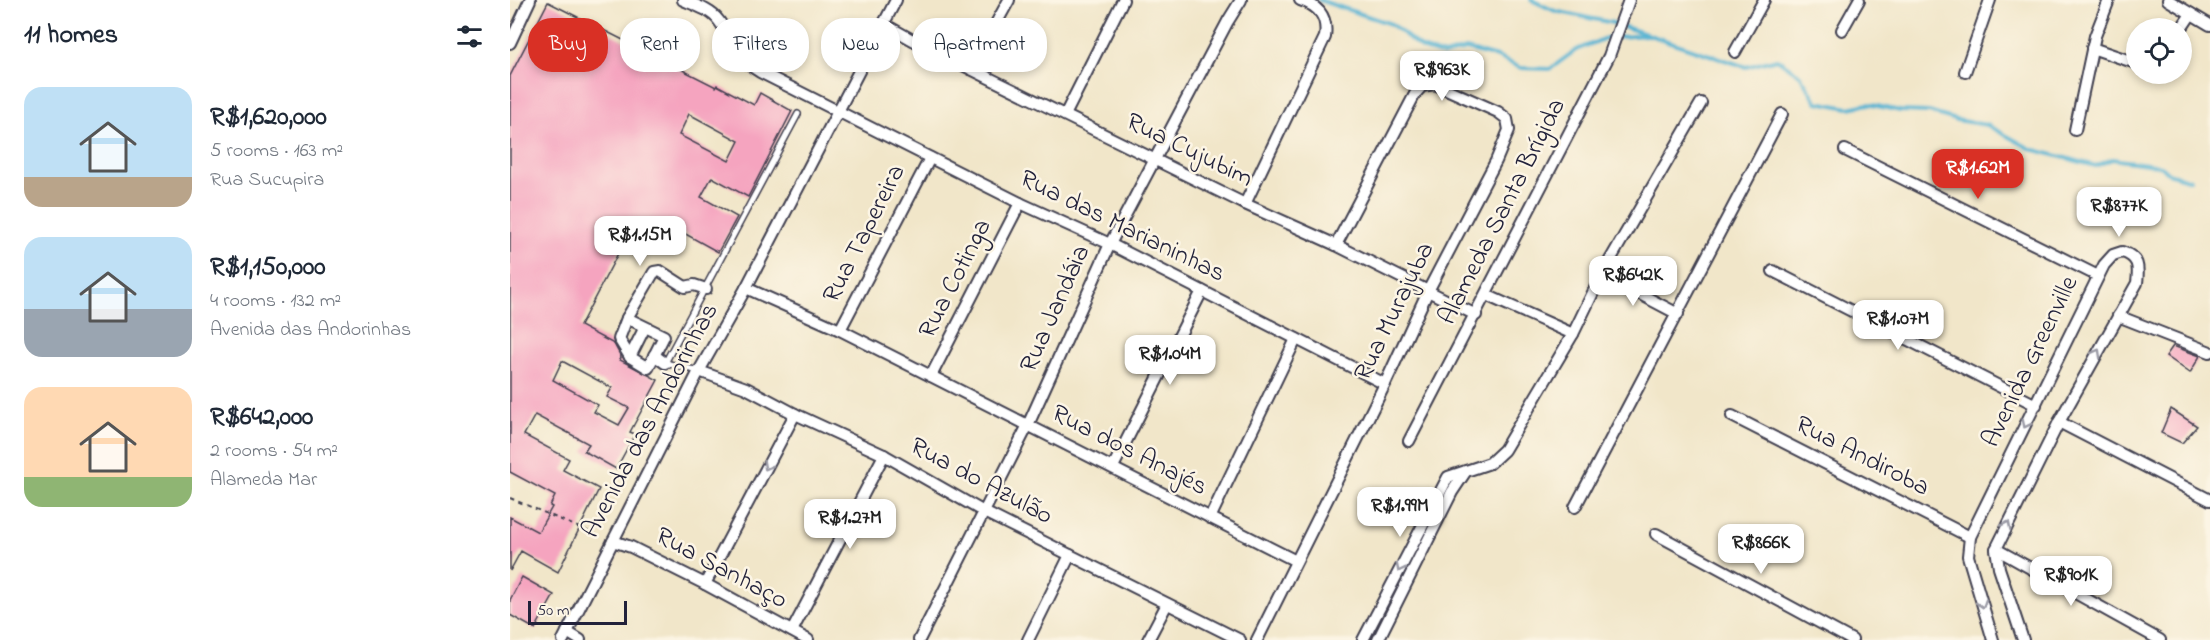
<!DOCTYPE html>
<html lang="en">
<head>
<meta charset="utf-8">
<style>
	:root { --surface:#fff; --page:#f6f6f7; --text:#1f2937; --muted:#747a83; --accent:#d93025 }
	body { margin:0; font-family:"Indie Flower",sans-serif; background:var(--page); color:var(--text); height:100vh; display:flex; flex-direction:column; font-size:22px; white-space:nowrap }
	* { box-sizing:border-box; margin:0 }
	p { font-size:20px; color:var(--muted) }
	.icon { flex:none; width:33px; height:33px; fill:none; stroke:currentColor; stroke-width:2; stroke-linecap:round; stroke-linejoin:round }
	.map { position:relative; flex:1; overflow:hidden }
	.sheet { display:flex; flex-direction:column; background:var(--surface); width:510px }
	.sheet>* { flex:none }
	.hud { position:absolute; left:18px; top:18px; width:570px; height:54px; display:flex; gap:12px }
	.buttons { position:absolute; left:1616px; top:18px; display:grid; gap:12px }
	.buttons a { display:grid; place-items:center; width:66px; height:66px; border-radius:50%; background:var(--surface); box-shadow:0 3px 9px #0003; font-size:30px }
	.scale { position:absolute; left:18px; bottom:15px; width:99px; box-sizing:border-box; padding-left:6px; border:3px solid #22223b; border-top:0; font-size:16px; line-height:21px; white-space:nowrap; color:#22223b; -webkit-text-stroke:4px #fcf5e5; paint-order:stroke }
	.price { position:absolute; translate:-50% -51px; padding:0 14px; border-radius:12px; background:#fff; color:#222; font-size:20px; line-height:39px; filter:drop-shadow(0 2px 3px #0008) }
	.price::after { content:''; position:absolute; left:50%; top:36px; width:18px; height:14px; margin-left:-9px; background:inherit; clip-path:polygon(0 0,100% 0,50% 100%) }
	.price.active { background:var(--accent); color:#fff }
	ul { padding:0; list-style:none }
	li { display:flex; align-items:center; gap:18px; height:150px; padding:0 24px }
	li span { display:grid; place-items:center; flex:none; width:168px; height:120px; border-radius:18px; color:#555 }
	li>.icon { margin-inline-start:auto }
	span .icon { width:72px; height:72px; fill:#fffc; stroke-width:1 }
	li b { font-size:26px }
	h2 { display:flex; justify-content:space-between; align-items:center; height:72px; padding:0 24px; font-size:26px }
	.tag { padding:0 21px; border-radius:24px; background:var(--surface); box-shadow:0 3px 9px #0003; font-size:21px; line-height:54px }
	.tag.active { background:var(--accent); color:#fff }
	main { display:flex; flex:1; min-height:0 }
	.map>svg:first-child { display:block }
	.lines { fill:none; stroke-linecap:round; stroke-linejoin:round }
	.stream { stroke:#53b2d2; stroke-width:4 }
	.building { fill:#f5a4bf; fill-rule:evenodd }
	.lane-casing { stroke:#413f50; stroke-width:8 }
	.street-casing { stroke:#413f50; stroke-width:14 }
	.path { stroke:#413f50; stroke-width:2; stroke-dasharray:4.5 4.5; stroke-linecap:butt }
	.lane { stroke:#fff; stroke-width:5 }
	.street { stroke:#fff; stroke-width:10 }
	.oneway { stroke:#9c9ca7 }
	.labels { text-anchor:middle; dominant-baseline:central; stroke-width:5; stroke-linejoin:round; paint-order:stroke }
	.street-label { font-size:26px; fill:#22223b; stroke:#fcf5e5 }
</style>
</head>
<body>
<main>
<section class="sheet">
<h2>11 homes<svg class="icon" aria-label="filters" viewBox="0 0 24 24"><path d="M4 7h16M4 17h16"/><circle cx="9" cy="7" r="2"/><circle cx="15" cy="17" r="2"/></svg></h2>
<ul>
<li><span style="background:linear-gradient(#bfe0f5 75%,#b9a48a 0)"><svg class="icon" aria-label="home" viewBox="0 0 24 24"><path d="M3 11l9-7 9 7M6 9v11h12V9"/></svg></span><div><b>R$1,620,000</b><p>5 rooms · 163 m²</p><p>Rua Sucupira</p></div></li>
<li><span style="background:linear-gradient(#bfe0f5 60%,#9aa5b1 0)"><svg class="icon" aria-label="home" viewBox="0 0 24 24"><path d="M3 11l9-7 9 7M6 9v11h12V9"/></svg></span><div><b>R$1,150,000</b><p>4 rooms · 132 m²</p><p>Avenida das Andorinhas</p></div></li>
<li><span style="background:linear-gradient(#ffd9b3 75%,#8fb573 0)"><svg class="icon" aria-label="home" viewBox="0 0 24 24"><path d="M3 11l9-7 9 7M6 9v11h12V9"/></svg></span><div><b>R$642,000</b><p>2 rooms · 54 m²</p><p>Alameda Mar</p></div></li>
</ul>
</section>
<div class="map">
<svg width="1700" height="640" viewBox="0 0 1700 640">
	<rect width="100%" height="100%" fill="#fcf5e5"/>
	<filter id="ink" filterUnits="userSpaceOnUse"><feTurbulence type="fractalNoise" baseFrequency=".0167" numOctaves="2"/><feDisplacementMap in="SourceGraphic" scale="12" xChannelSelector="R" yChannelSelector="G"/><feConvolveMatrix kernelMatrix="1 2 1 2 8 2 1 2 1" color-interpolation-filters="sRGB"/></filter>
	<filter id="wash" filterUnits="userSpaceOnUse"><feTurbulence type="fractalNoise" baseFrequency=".008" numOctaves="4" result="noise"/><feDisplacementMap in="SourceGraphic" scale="24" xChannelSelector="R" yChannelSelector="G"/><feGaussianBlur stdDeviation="1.35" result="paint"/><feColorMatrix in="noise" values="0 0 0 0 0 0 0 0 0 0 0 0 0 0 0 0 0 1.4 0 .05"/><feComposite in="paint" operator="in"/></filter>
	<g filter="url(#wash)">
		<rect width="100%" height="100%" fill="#f1e6c9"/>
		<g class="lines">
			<!-- stream -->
			<g class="stream">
				<path d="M809 0 881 24 911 48 934 55 956 49 987 57 1011 68 1040 69 1066 50 1096 38 1136 35"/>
				<path d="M1021 0 1045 11 1103 23 1236 67 1267 59 1290 75 1307 102 1339 108 1358 104 1390 111 1419 112 1446 120 1477 125 1521 149 1586 166 1602 159 1651 166 1658 173 1681 180"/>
			</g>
		</g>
		<g id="blocks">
			<!-- building -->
			<g class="building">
				<path d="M38 2 206 87 207 85 244 105 250 93 282 111 238 197 202 177 191 197 227 217 208 252 172 232 166 243 125 221 70 326 104 344 111 357 110 360 148 380 120 432 125 434 106 469 74 451 79 444 25 415 14 435 59 459 53 470 89 489 48 572 11 551 0 571V517L28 532 42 507 40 506 45 496 0 472V76ZM179 114 229 141 219 161 169 135ZM52 361 102 388 97 397 119 408 109 425 84 412 88 405 43 380Z"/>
				<path d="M1663 346 1690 356 1680 373 1656 356Z"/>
				<path d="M1661 409 1687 426 1672 443 1651 433Z"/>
				<path d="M12 577 44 595 25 629 0 615V600Z"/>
			</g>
		</g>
	</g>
	<g filter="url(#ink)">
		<use href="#blocks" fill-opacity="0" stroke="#413f50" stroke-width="1.5"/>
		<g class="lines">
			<!-- lane casing -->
			<g class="lane-casing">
				<path id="lane" d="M189 371 155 363 288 114"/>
			</g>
			<!-- street casing -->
			<g class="street-casing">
				<g id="street">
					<path d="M173 0C185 5 201 10 209 21 225 43 223 56 250 72L510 203 600 244 875 384"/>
					<path d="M1658 0 1700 25"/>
					<path d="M374 24 408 43 735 204 826 245 966 315"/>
					<path d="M1671 29 1681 14"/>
					<path d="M1332 30 1349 0"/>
					<path d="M0 43 20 0"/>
					<path d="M1582 48 1626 63"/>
					<path d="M1225 52 1254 0"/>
					<path d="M461 69 499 0"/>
					<path d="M1455 72 1480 0"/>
					<path d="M555 115 613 0"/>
					<path d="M1565 130 1585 36 1599 0"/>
					<path d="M1335 150 1588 276"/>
					<path d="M735 204 815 37C818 17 809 6 790 0"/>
					<path d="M1263 271 1526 405"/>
					<path d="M1092 274 1168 314"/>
					<path d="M236 288 330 330 786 561"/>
					<path d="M976 295 1063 334"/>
					<path d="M1608 316 1700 352"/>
					<path d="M117 318 109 339 120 357"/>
					<path d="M135 327 120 357 138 368 154 336 117 318 144 272 150 271 175 287 184 285 196 289"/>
					<path d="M330 330 420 158"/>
					<path d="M144 355 155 363"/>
					<path d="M189 371 236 388 285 414 374 455 474 512 730 640"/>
					<path d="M421 376 510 203"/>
					<path d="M1222 416 1460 537"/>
					<path d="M1549 422 1700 500"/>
					<path d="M899 441 1099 56 1119 0"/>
					<path d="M603 467 692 291"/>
					<path d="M1065 507 1272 114"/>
					<path d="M700 518 786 339"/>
					<path d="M1146 534 1342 640"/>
					<path d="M103 541 121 547 195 584 298 640"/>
					<path d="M1486 549 1650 640"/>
					<path d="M195 584 285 414"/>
					<path d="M282 631 374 455"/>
					<path d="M57 632 70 640"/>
					<path d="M53 640 189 371 236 288 386 0"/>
					<path d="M409 640 518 425 600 244 718 21 731 0"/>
					<path d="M518 640 560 555"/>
					<path d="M638 640 657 604"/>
					<path d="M747 640 875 384 918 291 986 161 999 130 997 119 988 112 925 84 912 86 905 94 826 245"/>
					<path d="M853 640 938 477 980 463 994 450 1063 334 1092 274 1191 103"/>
					<path d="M868 640 942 492 956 471"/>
					<path d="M1483 640 1458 556 1460 537 1594 265 1603 255 1612 252C1629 257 1629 267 1627 283L1549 422 1486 549 1489 568 1513 640"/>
				</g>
			</g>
			<!-- path -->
			<path class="path" d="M0 498 91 537"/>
			<!-- lane -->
			<use href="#lane" class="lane"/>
			<!-- street -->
			<use href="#street" class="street"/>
		</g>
		<!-- one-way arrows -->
		<defs><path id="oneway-chevron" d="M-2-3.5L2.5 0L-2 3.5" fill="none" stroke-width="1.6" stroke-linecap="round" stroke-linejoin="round" transform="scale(1.5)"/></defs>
		<g class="oneway">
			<use href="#oneway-chevron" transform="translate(1587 353) rotate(-61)"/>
			<use href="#oneway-chevron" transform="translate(1516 424) rotate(116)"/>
			<use href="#oneway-chevron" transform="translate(257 466) rotate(118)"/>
			<use href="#oneway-chevron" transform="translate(1497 525) rotate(-64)"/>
			<use href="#oneway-chevron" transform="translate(890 568) rotate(117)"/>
			<use href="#oneway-chevron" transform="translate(1472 604) rotate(72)"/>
		</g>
	</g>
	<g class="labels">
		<!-- street labels -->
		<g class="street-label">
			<text transform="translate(679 151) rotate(26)">Rua Cujubim</text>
			<text transform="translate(993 212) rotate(-63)">Alameda Santa Brígida</text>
			<text transform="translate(612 227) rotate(26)">Rua das Marianinhas</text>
			<text transform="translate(355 234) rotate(-63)">Rua Tapereira</text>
			<text transform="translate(446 279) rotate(-63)">Rua Cotinga</text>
			<text transform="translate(546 309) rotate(-66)">Rua Jandáia</text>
			<text transform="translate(885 312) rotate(-64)">Rua Murajuba</text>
			<text transform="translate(1521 362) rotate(-64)">Avenida Greenville</text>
			<text transform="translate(141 421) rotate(-62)">Avenida das Andorinhas</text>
			<text transform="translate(619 451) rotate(27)">Rua dos Anajés</text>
			<text transform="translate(1352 457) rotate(27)">Rua Andiroba</text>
			<text transform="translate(471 482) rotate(28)">Rua do Azulão</text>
			<text transform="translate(211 569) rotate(28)">Rua Sanhaço</text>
		</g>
	</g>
</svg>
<div class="buttons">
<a><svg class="icon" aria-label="locate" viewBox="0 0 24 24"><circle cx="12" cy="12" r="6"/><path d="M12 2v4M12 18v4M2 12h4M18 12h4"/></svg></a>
</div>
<div class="scale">50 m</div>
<b class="price" style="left:932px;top:102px">R$963K</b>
<b class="price active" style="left:1468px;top:200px">R$1.62M</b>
<b class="price" style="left:1609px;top:238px">R$877K</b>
<b class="price" style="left:130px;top:267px">R$1.15M</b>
<b class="price" style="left:1123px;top:307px">R$642K</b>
<b class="price" style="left:1388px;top:351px">R$1.07M</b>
<b class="price" style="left:660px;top:386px">R$1.04M</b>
<b class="price" style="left:890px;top:538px">R$1.99M</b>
<b class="price" style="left:340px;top:550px">R$1.27M</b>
<b class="price" style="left:1251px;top:575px">R$866K</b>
<b class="price" style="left:1561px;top:607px">R$901K</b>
<div class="hud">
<a class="tag active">Buy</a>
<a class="tag">Rent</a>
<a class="tag">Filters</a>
<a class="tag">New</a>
<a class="tag">Apartment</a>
</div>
</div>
</main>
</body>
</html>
